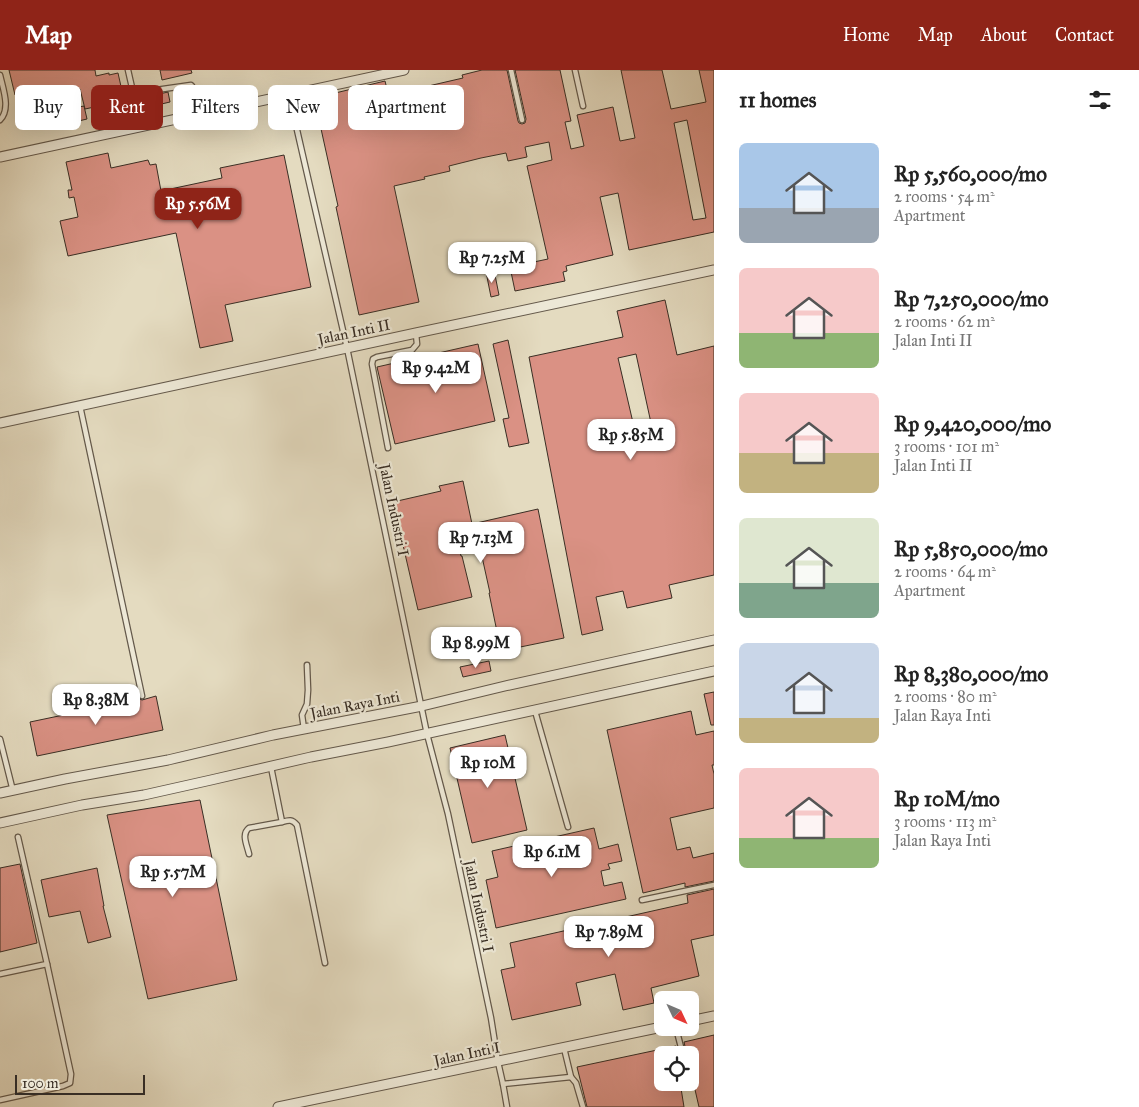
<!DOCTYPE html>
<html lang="en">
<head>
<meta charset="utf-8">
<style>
	:root { --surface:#fff; --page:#f6f6f6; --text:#222; --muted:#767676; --accent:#8f2418 }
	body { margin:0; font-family:"IM FELL Great Primer",serif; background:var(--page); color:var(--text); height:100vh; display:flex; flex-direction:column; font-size:19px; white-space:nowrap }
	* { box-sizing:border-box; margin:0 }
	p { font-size:16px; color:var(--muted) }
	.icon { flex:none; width:28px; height:28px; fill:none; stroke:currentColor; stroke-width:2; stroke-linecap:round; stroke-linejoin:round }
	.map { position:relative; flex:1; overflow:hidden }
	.drawer { display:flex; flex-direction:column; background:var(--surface); width:425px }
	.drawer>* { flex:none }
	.banner { position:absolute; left:15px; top:15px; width:475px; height:45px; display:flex; gap:10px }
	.needle { width:32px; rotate:134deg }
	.controls { position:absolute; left:654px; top:921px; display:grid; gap:10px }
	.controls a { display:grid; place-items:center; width:45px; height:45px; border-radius:8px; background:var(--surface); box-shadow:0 5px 20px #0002; font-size:25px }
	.scale { position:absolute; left:15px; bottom:12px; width:130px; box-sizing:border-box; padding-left:5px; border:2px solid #392e24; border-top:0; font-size:14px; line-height:18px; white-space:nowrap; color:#392e24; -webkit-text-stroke:4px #ede8d6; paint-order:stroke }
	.price { position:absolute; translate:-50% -42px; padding:0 11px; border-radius:10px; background:#fff; color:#222; font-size:16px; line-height:32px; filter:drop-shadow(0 1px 2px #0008) }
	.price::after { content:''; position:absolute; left:50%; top:30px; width:15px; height:11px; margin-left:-8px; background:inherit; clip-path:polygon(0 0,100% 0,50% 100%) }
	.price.current { background:var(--accent); color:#fff }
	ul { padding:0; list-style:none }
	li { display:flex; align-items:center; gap:15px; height:125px; padding:0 25px }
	li span { display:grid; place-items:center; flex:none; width:140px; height:100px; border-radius:8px; color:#555 }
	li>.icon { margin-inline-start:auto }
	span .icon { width:60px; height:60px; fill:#fffc; stroke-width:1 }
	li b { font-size:21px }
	h2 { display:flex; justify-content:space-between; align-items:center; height:60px; padding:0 25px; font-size:21px }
	.chip { padding:0 18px; border-radius:8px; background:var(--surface); box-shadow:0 5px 20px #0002; font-size:18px; line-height:45px }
	.chip.current { background:var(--accent); color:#fff }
	header { display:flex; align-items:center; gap:30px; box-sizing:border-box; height:70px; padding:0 25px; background:var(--accent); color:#fff }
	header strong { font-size:24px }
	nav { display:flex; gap:28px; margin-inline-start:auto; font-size:18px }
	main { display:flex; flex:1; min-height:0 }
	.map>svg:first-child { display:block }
	.building { fill:#da9184; stroke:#392e24; fill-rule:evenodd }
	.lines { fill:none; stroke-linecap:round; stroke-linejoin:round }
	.lane-casing { stroke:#64594b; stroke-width:7 }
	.street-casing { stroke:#64594b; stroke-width:11 }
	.lane { stroke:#ede8d6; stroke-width:4.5 }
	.street { stroke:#ede8d6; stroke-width:9 }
	.labels { text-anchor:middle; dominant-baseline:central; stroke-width:4.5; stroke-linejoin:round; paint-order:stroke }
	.street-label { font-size:15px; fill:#392e24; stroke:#ede8d6 }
</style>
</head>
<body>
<header>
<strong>Map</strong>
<nav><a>Home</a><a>Map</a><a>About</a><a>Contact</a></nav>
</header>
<main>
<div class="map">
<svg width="714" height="1037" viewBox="0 0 714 1037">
	<rect width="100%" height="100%" fill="#e4dbc0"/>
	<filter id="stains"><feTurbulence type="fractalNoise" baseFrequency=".004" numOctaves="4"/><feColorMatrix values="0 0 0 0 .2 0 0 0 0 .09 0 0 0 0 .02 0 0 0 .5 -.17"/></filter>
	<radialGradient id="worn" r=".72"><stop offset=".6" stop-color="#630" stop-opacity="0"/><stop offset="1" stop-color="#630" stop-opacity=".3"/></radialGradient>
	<!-- building -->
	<g class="building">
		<path d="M9 0H95L96 6 109 3V5L118 3 124 30 141 26 142 28 168 22 170 32 106 47 104 35 85 39 80 19 61 24 60 20 43 24 42 19 15 25Z"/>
		<path d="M160 0H191L192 3 162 10Z"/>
		<path d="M482 0H507L518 51 519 53 522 54 525 53 526 49 515 0H560L571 51 565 52 571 79 584 76 577 45 613 37 620 71 635 68 621 0H662L671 39 706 32 699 0H714V162L629 180 618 123 600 127 613 185 566 196 567 201 563 202 565 211 515 221 510 197 548 189 527 96 552 90 549 72 525 77 527 87 508 91 506 83 481 88 449 96 450 101 424 107 425 109 394 116 419 232 359 245 336 137 338 136 316 36 329 33 327 25 385 11 387 19 396 17 398 23 463 8 462 5ZM687 50 706 148 693 150 674 53Z"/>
		<path d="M84 36 87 49 66 54 63 40Z"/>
		<path d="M108 83 111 98 148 90 150 95 156 94 161 121 222 108 220 98 284 85 311 217 225 235 233 271 200 278 176 163 68 186 60 151 78 147 74 127 69 128 68 120H72L66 92Z"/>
		<path d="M494 200 499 225 491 227 486 202Z"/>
		<path d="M665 230 677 285 714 276V505L669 515 672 528 627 538 623 521 596 527 603 560 582 565 529 287 623 267 617 241ZM636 284 651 353 634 357 618 288Z"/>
		<path d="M508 270 529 373 509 377 503 349 509 348 493 274Z"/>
		<path d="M478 274 495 351 395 374 377 297Z"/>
		<path d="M463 411 472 454 538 439 564 568 501 581 489 523H490L477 464 457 468 461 486H462L472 527 418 540 393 432 441 421 439 416Z"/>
		<path d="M489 591 491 601 463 607 460 597Z"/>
		<path d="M714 622V655H711L704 624Z"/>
		<path d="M156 626 163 660 37 686 30 652 140 629 142 630Z"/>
		<path d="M691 641 696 665 714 661V695H712L714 704V738L670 748 677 780 690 777 693 788 714 783V811L685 817V813L643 823 607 660Z"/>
		<path d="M505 665 527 760 472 773 450 678Z"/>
		<path d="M200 730 237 910 148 929 107 745Z"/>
		<path d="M594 758 599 779 618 774 622 791 608 794 610 799 601 801 604 816 622 812 626 829 496 858 486 810 498 807 492 781Z"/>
		<path d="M20 794 37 873 0 882V798Z"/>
		<path d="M97 798 104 836H103L111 867 88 873 80 841 49 847 41 810Z"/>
		<path d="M714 819V865L691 870 699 906 651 918 654 933 623 940 615 904 576 913 581 935 512 950 501 900 515 897 510 873 688 833 687 825Z"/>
		<path d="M714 965V1037H699L690 998V985H687L684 972Z"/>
		<path d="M676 976 679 985H662V1012H680L684 1037H587L577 997Z"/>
	</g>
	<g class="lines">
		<!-- lane casing -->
		<g class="lane-casing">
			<g id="lane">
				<path d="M128 0 133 22 135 23 191 15 192 16 198 45"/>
				<path d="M511 0 522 50"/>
				<path d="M575 0 583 36"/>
				<path d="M0 5C3 19 11 39 0 50"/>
				<path d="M289 25 347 278 427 664 448 744 491 948 498 992 503 1014 507 1037"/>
				<path d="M80 336 142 626"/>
				<path d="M388 378 372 294 373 289 377 287 412 280 417 274 416 264"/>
				<path d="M535 641 568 757"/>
				<path d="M304 659 302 645 307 634 308 620 307 595"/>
				<path d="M0 669 13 721"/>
				<path d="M282 752C289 750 292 749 297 755L325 893"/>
				<path d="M249 784C247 775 241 764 249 758L282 752 271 697"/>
				<path d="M642 830 714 815"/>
				<path d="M0 904 47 894 18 767"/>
				<path d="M676 958 683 985"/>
				<path d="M564 978 571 1007"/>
				<path d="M503 1014 571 1007 576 1013 583 1037"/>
				<path d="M0 1030 63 1016 70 1013 71 1004 47 894"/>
			</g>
		</g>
		<!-- street casing -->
		<g class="street-casing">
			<g id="street">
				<path d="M0 87 404 0"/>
				<path d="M0 353 416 263 714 200"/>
				<path d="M0 723 65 709 168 690 273 665 422 636 505 616 714 570"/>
				<path d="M0 753 82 735 144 725 211 710 311 687 388 672 714 601"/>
				<path d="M690 951 714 946"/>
				<path d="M278 1037 662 957"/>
			</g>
		</g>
		<!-- lane -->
		<use href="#lane" class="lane"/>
		<!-- street -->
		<use href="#street" class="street"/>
	</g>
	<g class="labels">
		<!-- street labels -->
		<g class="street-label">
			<text transform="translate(354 262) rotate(-12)">Jalan Inti II</text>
			<text transform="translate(394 440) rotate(78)">Jalan Industri I</text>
			<text transform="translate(355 635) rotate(-11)">Jalan Raya Inti</text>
			<text transform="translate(479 836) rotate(78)">Jalan Industri I</text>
			<text transform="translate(467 984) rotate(-12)">Jalan Inti I</text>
		</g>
	</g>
	<rect width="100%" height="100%" filter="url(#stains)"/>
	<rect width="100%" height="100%" fill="url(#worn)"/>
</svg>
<div class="controls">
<a><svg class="needle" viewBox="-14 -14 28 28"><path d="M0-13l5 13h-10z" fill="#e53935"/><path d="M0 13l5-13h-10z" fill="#767676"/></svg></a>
<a><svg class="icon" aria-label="locate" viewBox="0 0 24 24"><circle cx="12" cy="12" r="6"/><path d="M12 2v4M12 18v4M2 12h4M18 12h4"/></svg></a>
</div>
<div class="scale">100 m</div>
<b class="price current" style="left:198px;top:160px">Rp 5.56M</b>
<b class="price" style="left:492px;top:214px">Rp 7.25M</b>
<b class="price" style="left:436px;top:324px">Rp 9.42M</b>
<b class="price" style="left:631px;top:391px">Rp 5.85M</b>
<b class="price" style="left:481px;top:494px">Rp 7.13M</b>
<b class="price" style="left:476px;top:599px">Rp 8.99M</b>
<b class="price" style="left:96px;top:656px">Rp 8.38M</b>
<b class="price" style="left:488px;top:719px">Rp 10M</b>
<b class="price" style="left:552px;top:808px">Rp 6.1M</b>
<b class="price" style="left:173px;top:828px">Rp 5.57M</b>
<b class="price" style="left:609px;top:888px">Rp 7.89M</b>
<div class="banner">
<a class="chip">Buy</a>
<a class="chip current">Rent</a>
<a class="chip">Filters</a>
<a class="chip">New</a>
<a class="chip">Apartment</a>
</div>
</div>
<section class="drawer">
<h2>11 homes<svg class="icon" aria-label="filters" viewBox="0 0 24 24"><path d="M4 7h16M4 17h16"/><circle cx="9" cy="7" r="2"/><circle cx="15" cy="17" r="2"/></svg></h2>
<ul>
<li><span style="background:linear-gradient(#a9c7e8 65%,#9aa5b1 0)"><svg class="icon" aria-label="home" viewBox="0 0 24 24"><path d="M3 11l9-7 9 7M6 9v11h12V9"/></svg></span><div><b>Rp 5,560,000/mo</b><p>2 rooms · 54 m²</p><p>Apartment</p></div></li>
<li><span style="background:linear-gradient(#f6c9c9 65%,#8fb573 0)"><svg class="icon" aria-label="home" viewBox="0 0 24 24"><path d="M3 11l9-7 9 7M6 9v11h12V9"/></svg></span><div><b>Rp 7,250,000/mo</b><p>2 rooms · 62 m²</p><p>Jalan Inti II</p></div></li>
<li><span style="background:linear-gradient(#f6c9c9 60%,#c2b280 0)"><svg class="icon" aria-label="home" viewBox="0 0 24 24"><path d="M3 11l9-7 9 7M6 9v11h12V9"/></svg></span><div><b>Rp 9,420,000/mo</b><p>3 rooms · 101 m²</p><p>Jalan Inti II</p></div></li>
<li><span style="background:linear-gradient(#dfe7d0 65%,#7fa58c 0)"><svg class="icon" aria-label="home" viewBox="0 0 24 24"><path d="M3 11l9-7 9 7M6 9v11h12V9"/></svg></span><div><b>Rp 5,850,000/mo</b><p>2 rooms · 64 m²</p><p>Apartment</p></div></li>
<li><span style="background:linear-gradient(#c9d6e8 75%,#c2b280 0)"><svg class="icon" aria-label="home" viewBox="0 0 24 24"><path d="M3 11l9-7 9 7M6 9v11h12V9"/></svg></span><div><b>Rp 8,380,000/mo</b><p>2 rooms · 80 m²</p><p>Jalan Raya Inti</p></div></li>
<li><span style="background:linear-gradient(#f6c9c9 70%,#8fb573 0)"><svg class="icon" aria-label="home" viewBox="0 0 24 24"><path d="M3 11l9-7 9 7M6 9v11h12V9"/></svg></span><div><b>Rp 10M/mo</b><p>3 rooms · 113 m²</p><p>Jalan Raya Inti</p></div></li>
</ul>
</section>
</main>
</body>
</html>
